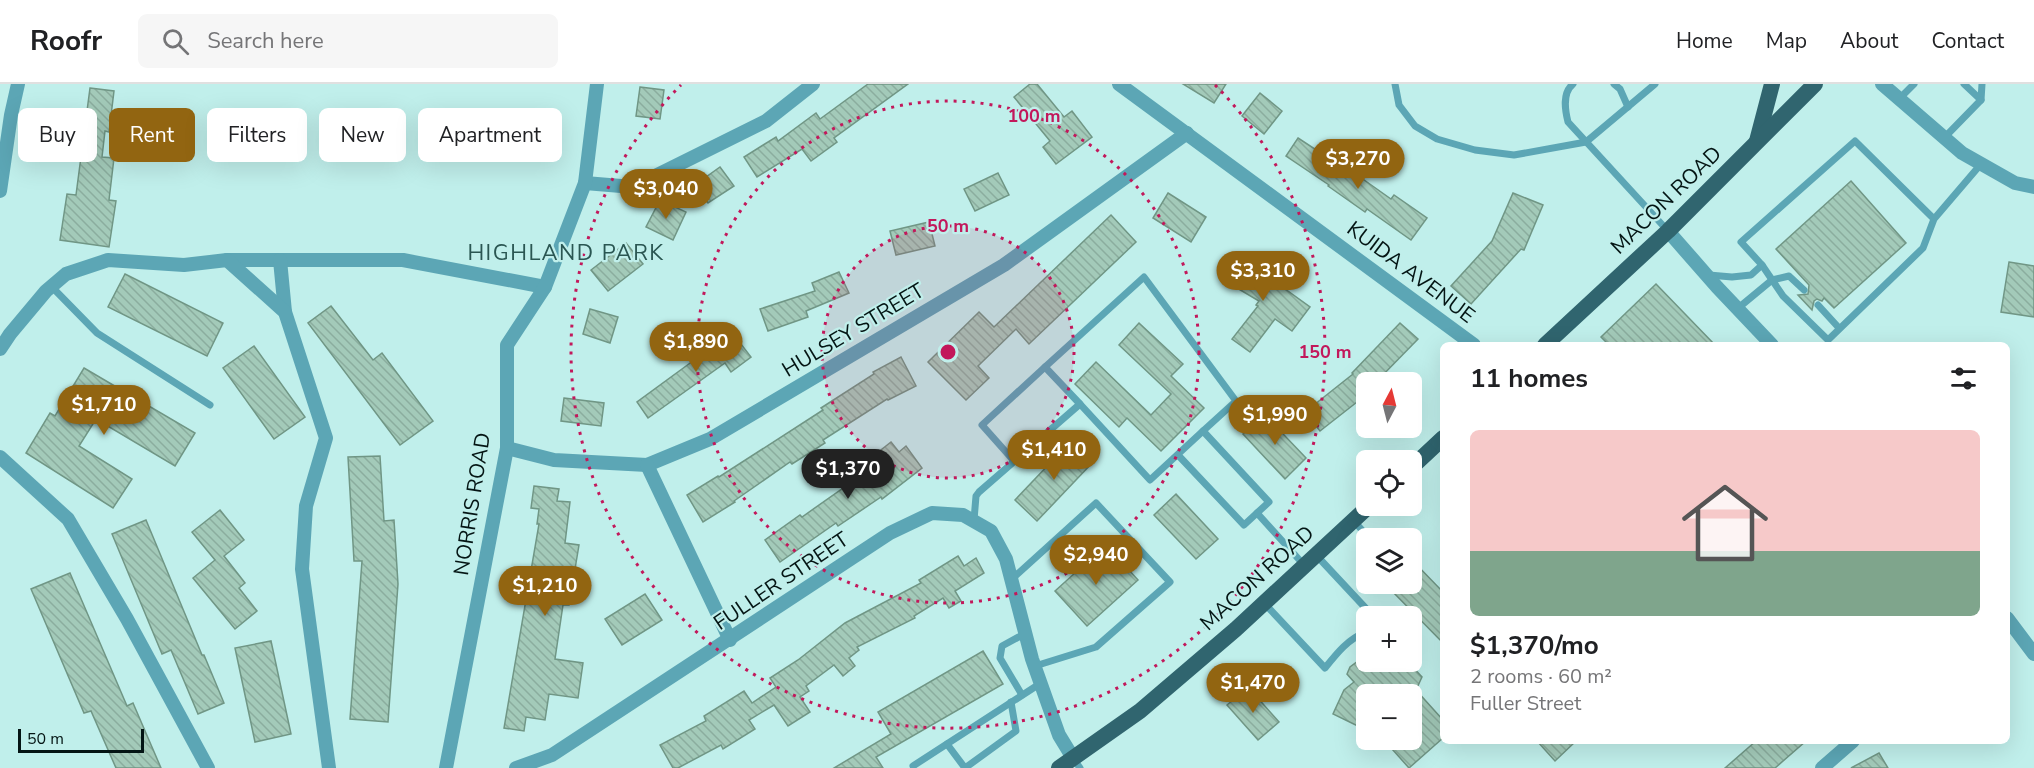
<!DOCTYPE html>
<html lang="en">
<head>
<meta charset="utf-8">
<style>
	:root { --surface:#fff; --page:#f6f6f6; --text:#202124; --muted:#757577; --line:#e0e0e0; --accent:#926511 }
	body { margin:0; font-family:"Nunito Sans",sans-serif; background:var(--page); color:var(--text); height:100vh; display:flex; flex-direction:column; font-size:22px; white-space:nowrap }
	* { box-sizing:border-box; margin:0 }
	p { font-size:20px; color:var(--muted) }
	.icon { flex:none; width:33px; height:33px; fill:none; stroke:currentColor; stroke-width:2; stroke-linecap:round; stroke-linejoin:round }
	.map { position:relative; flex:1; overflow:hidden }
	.side { position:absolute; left:1440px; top:258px; width:570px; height:402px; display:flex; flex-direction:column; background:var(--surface); border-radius:9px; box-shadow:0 6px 24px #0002 }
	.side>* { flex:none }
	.top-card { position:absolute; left:18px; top:24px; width:570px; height:54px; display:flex; gap:12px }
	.needle { width:39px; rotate:7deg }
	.fabs { position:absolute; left:1356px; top:288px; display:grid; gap:12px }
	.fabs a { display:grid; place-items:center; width:66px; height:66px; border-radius:9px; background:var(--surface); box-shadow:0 6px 24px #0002; font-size:30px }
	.scale { position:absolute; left:18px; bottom:15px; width:126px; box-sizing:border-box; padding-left:6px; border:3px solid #041514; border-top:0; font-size:16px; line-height:21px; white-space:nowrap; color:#041514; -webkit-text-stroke:4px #c0efeb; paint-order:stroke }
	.price { position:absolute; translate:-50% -51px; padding:0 14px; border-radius:21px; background:var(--accent); color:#fff; font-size:20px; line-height:39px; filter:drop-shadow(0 2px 3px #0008) }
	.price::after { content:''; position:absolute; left:50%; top:36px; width:18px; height:14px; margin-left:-9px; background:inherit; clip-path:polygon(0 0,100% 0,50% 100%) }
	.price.current { background:#222; color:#fff }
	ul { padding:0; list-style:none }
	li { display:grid; align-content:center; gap:12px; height:318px; padding:0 30px }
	li span { display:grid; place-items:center; height:186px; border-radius:9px; color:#555 }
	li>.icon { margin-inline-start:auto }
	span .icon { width:108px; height:108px; fill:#fffc; stroke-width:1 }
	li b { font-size:26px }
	h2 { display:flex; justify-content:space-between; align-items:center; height:72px; padding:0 30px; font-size:26px }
	.pill { padding:0 21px; border-radius:9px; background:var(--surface); box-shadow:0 6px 24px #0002; font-size:21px; line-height:54px }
	.pill.current { background:var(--accent); color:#fff }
	header { display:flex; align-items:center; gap:36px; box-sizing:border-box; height:84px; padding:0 30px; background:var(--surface); border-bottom:2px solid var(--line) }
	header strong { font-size:28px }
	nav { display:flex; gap:33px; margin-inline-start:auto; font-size:21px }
	.search { width:420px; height:54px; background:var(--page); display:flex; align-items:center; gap:15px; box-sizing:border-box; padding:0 21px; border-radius:9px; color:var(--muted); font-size:22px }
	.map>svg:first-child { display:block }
	.building { fill:url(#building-back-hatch); stroke:#709685; stroke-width:1.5 }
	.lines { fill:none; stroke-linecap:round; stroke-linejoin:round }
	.service { stroke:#5ca6b5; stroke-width:7 }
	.minor { stroke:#5ca6b5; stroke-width:14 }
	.primary { stroke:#30656f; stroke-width:16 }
	.ring { fill:none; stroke:#c2185b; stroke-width:3; stroke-dasharray:3 6 }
	.labels { text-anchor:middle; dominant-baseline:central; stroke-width:4.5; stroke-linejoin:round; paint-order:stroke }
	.street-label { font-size:21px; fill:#041514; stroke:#c0efeb }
	.neighbourhood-label { font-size:22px; letter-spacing:1.5px; fill:#2a5652; stroke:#c0efeb }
	.centre { fill:#c2185b; stroke:#c0efeb; stroke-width:3 }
	.ring-label { font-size:18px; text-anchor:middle; font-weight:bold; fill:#c2185b; stroke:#c0efeb; stroke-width:4.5; stroke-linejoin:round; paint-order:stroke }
</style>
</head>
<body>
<header>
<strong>Roofr</strong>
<div class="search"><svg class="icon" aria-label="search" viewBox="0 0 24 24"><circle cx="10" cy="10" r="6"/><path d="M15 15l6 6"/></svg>Search here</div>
<nav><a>Home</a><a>Map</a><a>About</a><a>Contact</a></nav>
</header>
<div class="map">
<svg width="2034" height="684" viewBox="0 0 2034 684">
	<defs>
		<pattern id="building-back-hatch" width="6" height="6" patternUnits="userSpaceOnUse" patternTransform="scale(1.5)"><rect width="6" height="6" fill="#a3cab9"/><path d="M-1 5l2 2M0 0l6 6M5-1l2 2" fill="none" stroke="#8bad9e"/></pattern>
	</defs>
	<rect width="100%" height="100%" fill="#c0efeb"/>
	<!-- building -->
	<g class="building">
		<path d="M868 0H908L834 54 837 58 811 77 802 65 757 93 744 73 776 53 778 57 816 29 820 35Z"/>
		<path d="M1030 0H1037L1064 33 1072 27 1092 53 1056 80 1043 63 1050 57 1014 13Z"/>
		<path d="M1183 0H1226L1214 19Z"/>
		<path d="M640 3 664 6 660 35 636 32Z"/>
		<path d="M90 4 114 7 109 48 105 47 102 73 114 74 109 116 116 117 109 163 60 156 67 110 76 111Z"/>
		<path d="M1260 9 1282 27 1264 50 1242 32Z"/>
		<path d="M1298 54 1342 83 1343 81 1391 115 1394 111 1427 134 1411 156 1367 125 1365 128 1328 102 1329 101 1286 72Z"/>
		<path d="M720 83 734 102 708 119 695 101Z"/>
		<path d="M998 89 1009 111 975 127 964 105Z"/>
		<path d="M1851 97 1906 159 1834 224 1824 214 1822 217 1817 215 1814 217 1812 226 1798 211 1808 210 1809 201 1776 165Z"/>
		<path d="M1168 109 1206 133 1191 158 1153 134Z"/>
		<path d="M1513 109 1543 121 1524 166 1521 165 1471 220 1451 202 1492 157Z"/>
		<path d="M660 116 686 128 673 156 646 143Z"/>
		<path d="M1111 131 1136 158 1029 260 1016 245 978 282 989 294 966 316 928 278 979 228 994 243Z"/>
		<path d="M929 138 935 162 896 171 890 147Z"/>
		<path d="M626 159 643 180 608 207 591 186Z"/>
		<path d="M1234 171 1267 192 1310 223 1292 247 1275 235 1250 268 1232 255 1258 222 1256 221 1259 217 1220 194Z"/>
		<path d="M2009 178 2034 182V233L2001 228Z"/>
		<path d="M839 188 849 209 806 227 808 233 768 247 760 225 815 207 812 199Z"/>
		<path d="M125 190 223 239 207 272 108 223Z"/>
		<path d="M1656 200 1715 261H1609L1601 253Z"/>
		<path d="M331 222 373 276 382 269 433 337 400 361 308 239Z"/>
		<path d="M590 225 618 233 610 259 583 250Z"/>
		<path d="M1139 239 1183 280 1171 292 1204 324 1161 367 1127 334 1119 343 1075 300 1096 278 1151 331 1171 310 1119 261Z"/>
		<path d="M1400 239 1418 255 1376 298H1366V311L1320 347 1305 328 1353 290 1352 289Z"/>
		<path d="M731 247 751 273 731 288 725 279 648 334 637 318 712 263 711 262Z"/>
		<path d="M254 262 305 333 274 355 223 284Z"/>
		<path d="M901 273 916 302 888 316 887 315 823 356 825 359 792 380 790 378 734 417 735 418 703 438 687 411 718 392 719 393 823 326 821 324 874 290 873 288Z"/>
		<path d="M84 284 195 349 175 382 96 335 79 362 132 395 113 424 26 369 50 329 55 332Z"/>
		<path d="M564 314 604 319 601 342 561 337Z"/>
		<path d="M1264 330 1306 374 1285 395 1243 350Z"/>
		<path d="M1072 356 1094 377 1037 437 1015 416Z"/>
		<path d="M891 358 899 368 906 362 922 384 882 415 881 413 838 442 836 439 780 478 765 456 800 431 802 433 863 390 858 384Z"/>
		<path d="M380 372 384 437 394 436 398 500 388 638 350 635 362 477H354L348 373Z"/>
		<path d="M534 402 559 405 557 417 570 418 565 459 579 461 569 521H563L555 575 583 579 578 614 549 610 545 636 526 633 524 647 504 644 539 440H537L539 425 531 424Z"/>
		<path d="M1176 410 1218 455 1196 475 1154 431Z"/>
		<path d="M220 426 244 456 224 472 245 499 239 504 257 527 235 545 193 494 215 476 192 448Z"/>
		<path d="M146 436 202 571H204L224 619 198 630 171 566 162 570 112 450Z"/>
		<path d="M1106 461 1138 496 1087 542 1055 507Z"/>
		<path d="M958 472 964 482 976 474 984 489 955 507 961 517 949 524 943 514 914 532 915 534 857 563 859 566 849 574 855 582 843 592 834 581 806 602 809 607 800 613 810 628 788 642 774 621 749 636 755 645 723 665 721 661 678 684H673L660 661 706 637 704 632 744 607 752 619 776 603 770 594 798 576 845 539 921 499 919 496Z"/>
		<path d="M1412 476 1443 508V559L1391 506 1398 500H1412Z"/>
		<path d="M70 489 127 622 133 619 161 684H116L91 627 84 629 31 505Z"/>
		<path d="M645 510 662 536 622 561 605 535Z"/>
		<path d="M271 557 291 650 255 658 235 564Z"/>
		<path d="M983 567 1003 600 876 673 883 684H834L891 650 878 628Z"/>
		<path d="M1362 574 1372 586 1382 578H1408L1422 593 1416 606 1443 636V654L1409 684 1384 656H1412V610H1366V646L1333 630 1344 606 1354 598 1347 590 1350 583Z"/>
		<path d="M1248 603 1279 638 1258 656 1227 621Z"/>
		<path d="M1537 657H1576L1555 677Z"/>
		<path d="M1756 657H1806L1775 684H1725Z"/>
		<path d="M1879 669 1888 684H1851Z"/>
	</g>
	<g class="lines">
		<!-- service -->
		<g class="service">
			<path d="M1395 0 1399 21 1415 42 1437 55 1475 66 1514 71 1586 58 1655 0"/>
			<path d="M1573 0C1562 9 1565 26 1568 38L1668 147"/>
			<path d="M1614 0 1620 5 1628 23"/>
			<path d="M1964 0 1981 16 1982 0"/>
			<path d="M1899 15 1914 0"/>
			<path d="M1944 54 1981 16"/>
			<path d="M1934 135 1923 164 1828 256 1783 212 1762 181 1741 158 1855 57 1934 135 1981 80"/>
			<path d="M1709 191 1732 193 1751 191 1762 181"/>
			<path d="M51 202 97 249 210 321"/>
			<path d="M1818 221 1839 244"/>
			<path d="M1737 225 1772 196 1789 192 1804 206"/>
			<path d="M1080 320 1150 396 1203 347"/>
			<path d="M1178 371 1244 441 1257 429"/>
			<path d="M1014 377 982 341 1045 283"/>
			<path d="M974 436 976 412 979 408 1080 320 1045 283 1144 193 1236 317 1203 347 1269 418 1257 429 1304 481"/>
			<path d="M1353 436 1369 454"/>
			<path d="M1317 472 1373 532"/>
			<path d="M1012 495 1096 419 1170 498 1096 563 1035 582"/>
			<path d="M1265 520 1325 584C1337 569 1348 555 1366 548"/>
			<path d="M1022 611 1000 574 1002 562 1026 549"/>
			<path d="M947 660 965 684 1016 647 1011 618"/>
			<path d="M1073 674 1080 684"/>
			<path d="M913 682 1041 599"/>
		</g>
		<!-- minor -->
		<g class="minor">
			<path d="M1119 0 1474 261"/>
			<path d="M1882 0 1962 69 2015 99 2034 103"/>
			<path d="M585 99 633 103 766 37 813 0"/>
			<path d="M0 107 11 31 18 0"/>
			<path d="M1668 147 1717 203 1772 261"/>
			<path d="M227 176H403L545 203"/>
			<path d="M280 176 285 228"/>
			<path d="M0 265 10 250 46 207 66 190 108 176 184 181 227 176 285 228 326 354 306 422 302 485 329 684"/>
			<path d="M507 364 554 376 647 381 710 355 1004 181 1187 49"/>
			<path d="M0 373 68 435 127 535 208 684"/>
			<path d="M647 381 730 556"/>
			<path d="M2007 534 2034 570"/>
			<path d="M446 684 507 364V261L545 203 585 99 597 0"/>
			<path d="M516 684 552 671 890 449 932 429 963 431 991 447 1006 475 1032 575 1059 651 1073 674"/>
			<path d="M1822 684 1853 657"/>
		</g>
		<!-- primary -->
		<g class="primary">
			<path d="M1757 57 1772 0"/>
			<path d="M1545 261 1668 147 1815 0"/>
			<path d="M1412 383 1443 354"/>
			<path d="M1059 684 1140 627 1236 545 1369 422"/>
		</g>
	</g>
	<!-- distance rings -->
	<circle cx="948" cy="268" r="126" fill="#c2185b" fill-opacity=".12"/>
	<g class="ring">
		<circle cx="948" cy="268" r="126"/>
		<circle cx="948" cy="268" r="251"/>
		<path d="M1215 1A377 377 0 1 1 681 1"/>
	</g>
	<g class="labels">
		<!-- street labels -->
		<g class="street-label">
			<text transform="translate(1666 116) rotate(-44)">MACON ROAD</text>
			<text transform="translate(1411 188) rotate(37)">KUIDA AVENUE</text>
			<text transform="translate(853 246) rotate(-31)">HULSEY STREET</text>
			<text transform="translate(472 420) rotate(-81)">NORRIS ROAD</text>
			<text transform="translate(1257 494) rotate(-42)">MACON ROAD</text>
			<text transform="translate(781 497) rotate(-34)">FULLER STREET</text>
		</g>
		<!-- neighbourhood labels -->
		<g class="neighbourhood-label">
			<text x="566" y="169">HIGHLAND PARK</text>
		</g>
	</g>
	<circle cx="948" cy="268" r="9" class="centre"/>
	<g class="ring-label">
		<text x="1034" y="38">100 m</text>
		<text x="948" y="148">50 m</text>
		<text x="1325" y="274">150 m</text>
	</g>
</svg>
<div class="fabs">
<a><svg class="needle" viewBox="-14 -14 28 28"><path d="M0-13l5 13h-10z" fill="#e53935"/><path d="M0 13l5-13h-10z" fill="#757577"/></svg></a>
<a><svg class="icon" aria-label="locate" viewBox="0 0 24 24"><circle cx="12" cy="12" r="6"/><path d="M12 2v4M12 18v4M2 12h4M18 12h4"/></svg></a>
<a><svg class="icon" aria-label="layers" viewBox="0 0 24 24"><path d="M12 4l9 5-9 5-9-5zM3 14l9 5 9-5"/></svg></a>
<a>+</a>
<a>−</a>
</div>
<div class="scale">50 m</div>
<b class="price" style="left:1358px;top:106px">$3,270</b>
<b class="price" style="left:666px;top:136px">$3,040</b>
<b class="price" style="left:1263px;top:218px">$3,310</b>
<b class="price" style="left:696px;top:289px">$1,890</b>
<b class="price" style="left:104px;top:352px">$1,710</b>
<b class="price" style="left:1275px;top:362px">$1,990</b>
<b class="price" style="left:1054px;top:397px">$1,410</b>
<b class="price current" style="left:848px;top:416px">$1,370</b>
<b class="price" style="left:1096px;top:502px">$2,940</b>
<b class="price" style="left:545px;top:533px">$1,210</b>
<b class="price" style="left:1253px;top:630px">$1,470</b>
<div class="top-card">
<a class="pill">Buy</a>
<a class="pill current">Rent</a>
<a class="pill">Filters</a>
<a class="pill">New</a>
<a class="pill">Apartment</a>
</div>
<section class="side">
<h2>11 homes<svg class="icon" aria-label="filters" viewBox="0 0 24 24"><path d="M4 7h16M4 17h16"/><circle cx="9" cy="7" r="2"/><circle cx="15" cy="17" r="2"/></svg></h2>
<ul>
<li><span style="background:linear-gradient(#f6c9c9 65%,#7fa58c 0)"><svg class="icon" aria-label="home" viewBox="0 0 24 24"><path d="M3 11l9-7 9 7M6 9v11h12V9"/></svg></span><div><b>$1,370/mo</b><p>2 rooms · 60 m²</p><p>Fuller Street</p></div></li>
</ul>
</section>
</div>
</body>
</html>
